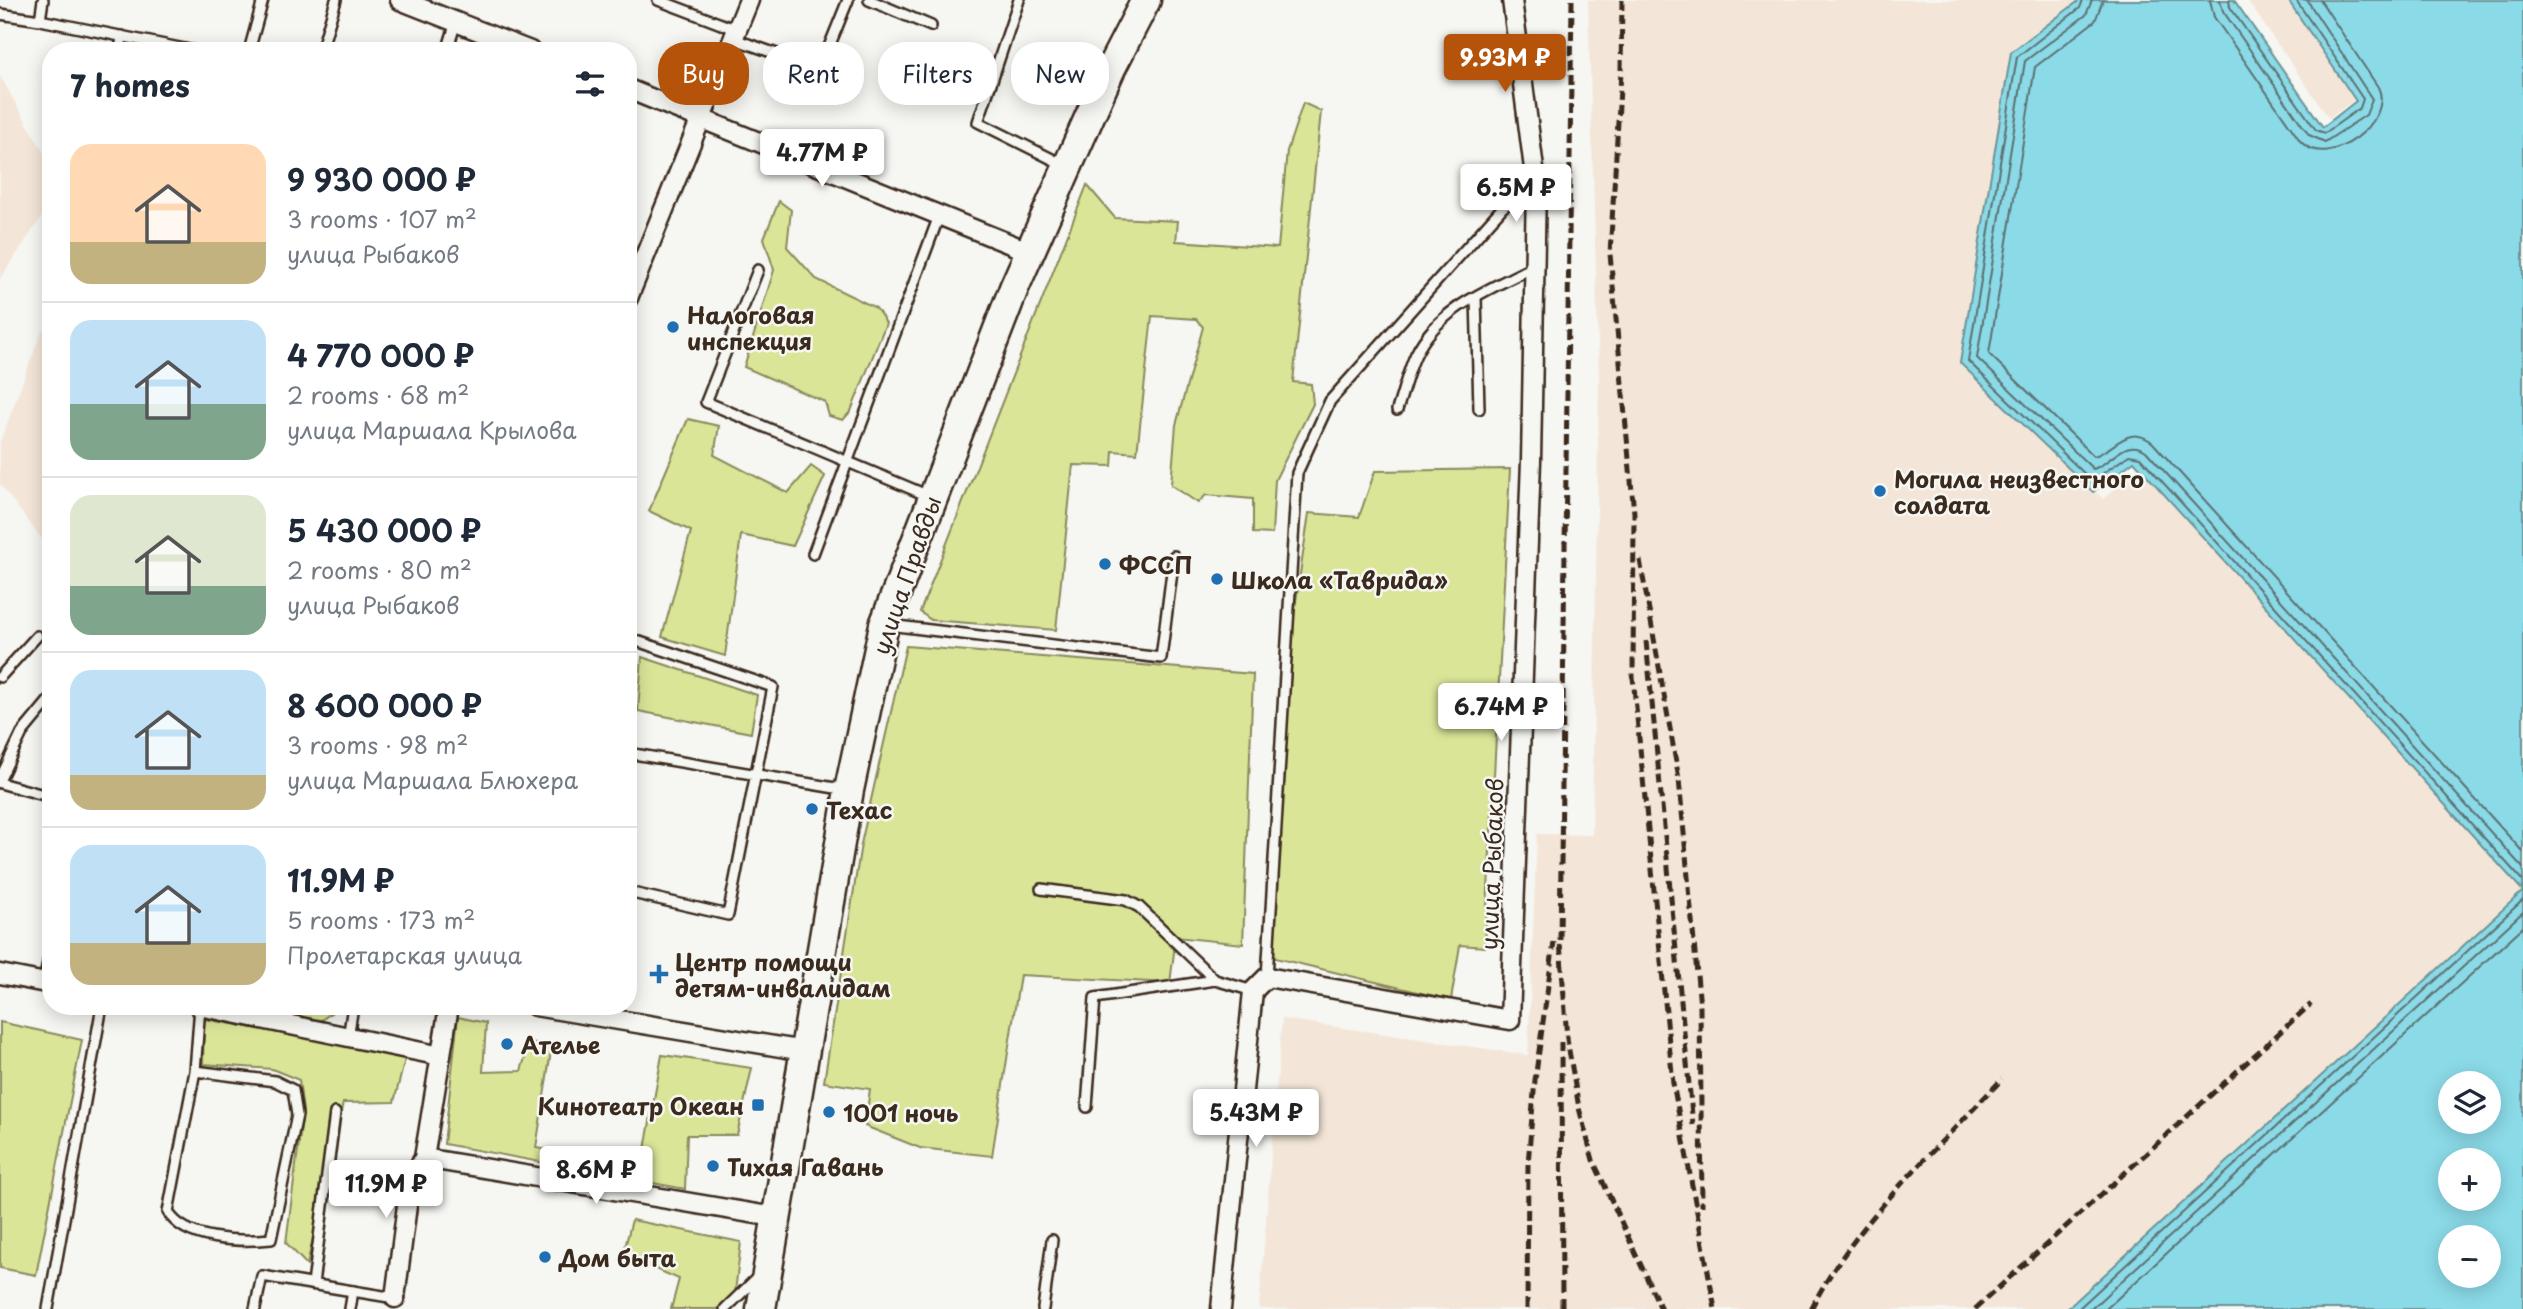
<!DOCTYPE html>
<html lang="en">
<head>
<meta charset="utf-8">
<style>
	:root { --surface:#fff; --page:#f6f6f7; --text:#1f2937; --muted:#747a83; --line:#e0e1e3; --accent:#b45309 }
	body { margin:0; font-family:"Playpen Sans",sans-serif; background:var(--page); color:var(--text); height:100vh; display:flex; flex-direction:column; font-size:26px; white-space:nowrap }
	* { box-sizing:border-box; margin:0 }
	p { font-size:23px; color:var(--muted) }
	.icon { flex:none; width:38px; height:38px; fill:none; stroke:currentColor; stroke-width:2; stroke-linecap:round; stroke-linejoin:round }
	.map { position:relative; flex:1; overflow:hidden }
	.side { position:absolute; left:42px; top:42px; width:595px; height:973px; display:flex; flex-direction:column; background:var(--surface); border-radius:28px; box-shadow:0 4px 18px #0003 }
	.side>* { flex:none }
	.hud { position:absolute; left:658px; top:42px; width:665px; height:63px; display:flex; gap:14px }
	.controls { position:absolute; left:2438px; top:1071px; display:grid; gap:14px }
	.controls a { display:grid; place-items:center; width:63px; height:63px; border-radius:50%; background:var(--surface); box-shadow:0 4px 18px #0003; font-size:35px }
	.price { position:absolute; translate:-50% -60px; padding:0 16px; border-radius:7px; background:#fff; color:#222; font-size:23px; line-height:46px; filter:drop-shadow(0 2px 4px #0008) }
	.price::after { content:''; position:absolute; left:50%; top:42px; width:21px; height:16px; margin-left:-10px; background:inherit; clip-path:polygon(0 0,100% 0,50% 100%) }
	.price.current { background:var(--accent); color:#fff }
	ul { padding:0; list-style:none }
	li { display:flex; align-items:center; gap:21px; height:175px; padding:0 28px }
	li+li { border-top:2px solid var(--line) }
	li span { display:grid; place-items:center; flex:none; width:196px; height:140px; border-radius:21px; color:#555 }
	li>.icon { margin-inline-start:auto }
	span .icon { width:84px; height:84px; fill:#fffc; stroke-width:1 }
	li b { font-size:30px }
	h2 { display:flex; justify-content:space-between; align-items:center; height:84px; padding:0 28px; font-size:30px }
	.tag { padding:0 24px; border-radius:28px; background:var(--surface); box-shadow:0 4px 18px #0003; font-size:24px; line-height:63px }
	.tag.current { background:var(--accent); color:#fff }
	.map>svg:first-child { display:block }
	.built { fill:#f3e6d8 }
	.green { fill:#dae598; stroke:#8a885b; stroke-width:2 }
	.water { fill:#8bdae8; stroke:#6b9497; stroke-width:2; fill-rule:evenodd }
	.lines { fill:none; stroke-linecap:round; stroke-linejoin:round }
	.shore { stroke:#5b706f; stroke-width:2 }
	.service-casing { stroke:#3b2a1e; stroke-width:14 }
	.minor-casing { stroke:#3b2a1e; stroke-width:23 }
	.primary-casing { stroke:#3b2a1e; stroke-width:33 }
	.service { stroke:#f6f6f2; stroke-width:9 }
	.minor { stroke:#f6f6f2; stroke-width:18 }
	.primary { stroke:#f6f6f2; stroke-width:28 }
	.rail { stroke:#3b2a1e; stroke-width:5; stroke-dasharray:10 5; stroke-linecap:butt }
	.poi-dot { fill:#1f6fb2; stroke:#f6f6f2; stroke-width:2.5 }
	.labels { text-anchor:middle; dominant-baseline:central; stroke-width:5; stroke-linejoin:round; paint-order:stroke }
	.poi-label { font-size:23px; font-weight:bold; fill:#3b2a1e; stroke:#f6f6f2; text-anchor:start }
	.street-label { font-size:23px; fill:#3b2a1e; stroke:#f6f6f2 }
</style>
</head>
<body>
<div class="map">
<svg width="2523" height="1309" viewBox="0 0 2523 1309">
	<rect width="100%" height="100%" fill="#f6f6f2"/>
	<filter id="ink" filterUnits="userSpaceOnUse"><feTurbulence type="fractalNoise" baseFrequency=".0143" numOctaves="2"/><feDisplacementMap in="SourceGraphic" scale="14" xChannelSelector="R" yChannelSelector="G"/><feConvolveMatrix kernelMatrix="1 2 1 2 8 2 1 2 1" color-interpolation-filters="sRGB"/></filter>
	<g filter="url(#ink)">
		<!-- built -->
		<g class="built">
			<path d="M1588 0H2079L2035 32 1968 363 2103 499 2142 465 2523 883V899L2068 1309H1259L1282 1019 1528 1055 1537 834 1592 835 1599 377Z"/>
			<path d="M2247 0H2294L2361 95 2329 118Z"/>
			<path d="M0 76 51 165V203L0 279Z"/>
			<path d="M51 329V551L0 484V442L42 330Z"/>
		</g>
		<!-- green -->
		<g class="green">
			<path d="M1303 103 1321 111 1293 382 1311 384 1313 404 1275 480 1272 534 1253 533V499L1206 495 1198 503 1171 485 1176 425 1203 327 1196 319 1152 316 1137 453 1113 451 1112 466 1073 465 1056 630 931 620 920 612 1087 185 1115 218 1178 221 1176 241 1278 248 1287 151Z"/>
			<path d="M779 201 791 210 787 247 816 279 876 308 886 323 851 411 843 420 829 416 825 402 744 367 774 270 764 238Z"/>
			<path d="M688 419 719 426 714 455 788 493 811 466 825 476 793 546 741 535 725 656 662 637 691 531 649 511Z"/>
			<path d="M1510 469 1485 947 1460 945 1451 1000 1271 957 1287 662 1309 513 1359 517 1375 471Z"/>
			<path d="M906 646 1253 674 1243 944 1176 937 1170 983 1020 975 992 1156 920 1148 865 1126 870 1089 824 1082 861 844Z"/>
			<path d="M642 657 757 695 751 733 638 711Z"/>
			<path d="M284 1006H340L319 1022 289 1016Z"/>
			<path d="M458 1017 486 1023 483 1072 521 1071 530 1041 551 1051 536 1148 642 1166 662 1055 752 1068 737 1135H687L685 1189 444 1144Z"/>
			<path d="M204 1019 406 1055 394 1102 343 1103 307 1265 286 1243 303 1111 299 1080 272 1069 203 1064Z"/>
			<path d="M0 1022 82 1040 36 1275 0 1268Z"/>
			<path d="M632 1220 741 1242 733 1309H671L679 1279 623 1255Z"/>
		</g>
		<!-- water -->
		<path class="water" d="M2080 0H2234L2323 127 2356 101 2288 0H2523V1309H2067L2523 891 2134 461 2093 492 1960 363 2011 52ZM2488 1083V1122H2450V1083ZM2450 1160H2488V1199H2450ZM2450 1237H2488V1276H2450Z"/>
		<g class="lines">
			<!-- shore -->
			<g class="shore">
				<path d="M2083 0 2080 8 2017 57 1968 361 2092 481 2129 455 2140 457 2523 881"/>
				<path d="M2092 0 2086 15 2025 61 1977 358 2093 469C2111 464 2125 436 2146 451L2523 868"/>
				<path d="M2103 0 2095 21 2035 67 1989 354 2094 456C2116 449 2128 423 2153 443L2523 852"/>
				<path d="M2210 0 2214 17 2301 142C2329 171 2395 121 2378 87L2320 0"/>
				<path d="M2220 0 2223 11 2309 135 2325 142 2366 115 2372 99 2307 0"/>
				<path d="M2229 0 2230 7 2316 130 2325 133 2360 108 2363 99 2296 0"/>
				<path d="M2078 1309 2523 900"/>
				<path d="M2091 1309 2523 912"/>
				<path d="M2106 1309 2523 927"/>
			</g>
			<!-- service casing -->
			<g class="service-casing">
				<g id="service">
					<path d="M658 0 737 30"/>
					<path d="M869 0 931 26"/>
					<path d="M1019 0 978 122 1066 166"/>
					<path d="M0 14 40 20 43 0"/>
					<path d="M40 20 195 51"/>
					<path d="M734 39 820 69 848 0"/>
					<path d="M120 51 122 36"/>
					<path d="M249 51 263 0"/>
					<path d="M321 51 336 0"/>
					<path d="M447 51 456 22"/>
					<path d="M758 270 706 402 931 497"/>
					<path d="M1476 297 1479 409"/>
					<path d="M1397 410C1403 392 1408 371 1416 354 1439 307 1491 289 1535 266"/>
					<path d="M813 554 939 216"/>
					<path d="M889 625 1161 658 1174 556"/>
					<path d="M628 638 773 687 728 915 628 892"/>
					<path d="M628 659 632 639"/>
					<path d="M0 677 37 636"/>
					<path d="M628 753 847 790"/>
					<path d="M0 779 22 733 51 698"/>
					<path d="M0 783 51 797"/>
					<path d="M1041 889 1126 900 1139 907 1215 980 1253 991"/>
					<path d="M1267 977 1297 473 1330 401 1503 207 1535 185"/>
					<path d="M44 983 51 946"/>
					<path d="M348 1038 353 1006"/>
					<path d="M195 1071 275 1081 293 1090 297 1115 271 1239C240 1242 185 1241 168 1212L195 1071 200 1006"/>
					<path d="M1087 1107 1095 998 1215 980"/>
					<path d="M313 1284 335 1113"/>
					<path d="M48 1309 102 1006"/>
					<path d="M255 1309 262 1276 395 1298"/>
					<path d="M350 1309 353 1291"/>
					<path d="M725 1309 759 1276"/>
					<path d="M1043 1309 1052 1240"/>
				</g>
			</g>
			<!-- minor casing -->
			<g class="minor-casing">
				<g id="minor">
					<path d="M400 0 530 51"/>
					<path d="M628 89 1030 252"/>
					<path d="M628 298 749 0"/>
					<path d="M0 974 51 984"/>
					<path d="M199 1006 441 1056"/>
					<path d="M535 1006 804 1051"/>
					<path d="M424 1158 774 1217"/>
					<path d="M395 1298 410 1182 424 1158 449 1006"/>
					<path d="M1221 1309 1253 991 1267 977 1510 1020 1531 461 1536 184 1512 0"/>
				</g>
			</g>
			<!-- primary casing -->
			<g class="primary-casing">
				<path id="primary" d="M761 1309 849 790 884 625 1014 288 1111 68 1146 0"/>
			</g>
			<!-- service -->
			<use href="#service" class="service"/>
			<!-- minor -->
			<use href="#minor" class="minor"/>
			<!-- primary -->
			<use href="#primary" class="primary"/>
			<!-- rail -->
			<g class="rail">
				<path d="M1572 0 1560 941 1567 1039 1579 1108 1593 1160 1661 1309"/>
				<path d="M1622 0 1621 72 1610 254 1634 513 1633 677 1673 1083 1715 1309"/>
				<path d="M1640 560 1679 779 1700 1007 1702 1206"/>
				<path d="M1646 641 1693 1125"/>
				<path d="M1561 1042 1562 1309"/>
				<path d="M1527 1309 1528 1164 1535 1080 1554 942"/>
				<path d="M1811 1309C1856 1220 1935 1151 2002 1079"/>
				<path d="M1975 1309 2311 1004"/>
			</g>
		</g>
	</g>
	<!-- markers -->
	<g class="poi-dot">
		<circle cx="673" cy="327" r="7"/>
		<circle cx="1880" cy="491" r="7"/>
		<circle cx="1105" cy="564" r="7"/>
		<circle cx="1217" cy="579" r="7"/>
		<circle cx="812" cy="809" r="7"/>
		<path d="M655.5 963.5h7v7h7v7h-7v7h-7v-7h-7v-7h7z"/>
		<circle cx="507" cy="1044" r="7"/>
		<rect x="751" y="1098" width="14" height="14" rx="3.5"/>
		<circle cx="829" cy="1112" r="7"/>
		<circle cx="713" cy="1166" r="7"/>
		<circle cx="545" cy="1257" r="7"/>
	</g>
	<g class="labels">
		<!-- poi labels -->
		<g class="poi-label">
			<text x="687" y="314">Налоговая<tspan x="687" dy="26">инспекция</tspan></text>
			<text x="1894" y="478">Могила неизвестного<tspan x="1894" dy="26">солдата</tspan></text>
			<text x="1119" y="564">ФССП</text>
			<text x="1231" y="579">Школа «Таврида»</text>
			<text x="826" y="809">Техас</text>
			<text x="675" y="961">Центр помощи<tspan x="675" dy="26">детям-инвалидам</tspan></text>
			<text x="521" y="1044">Ателье</text>
			<text x="744" y="1105" text-anchor="end">Кинотеатр Океан</text>
			<text x="843" y="1112">1001 ночь</text>
			<text x="727" y="1166">Тихая Гавань</text>
			<text x="559" y="1257">Дом быта</text>
		</g>
		<!-- street labels -->
		<g class="street-label">
			<text transform="translate(906 575) rotate(-71)">улица Правды</text>
			<text transform="translate(1491 864) rotate(-88)">улица Рыбаков</text>
		</g>
	</g>
</svg>
<div class="controls">
<a><svg class="icon" aria-label="layers" viewBox="0 0 24 24"><path d="M12 4l9 5-9 5-9-5zM3 14l9 5 9-5"/></svg></a>
<a>+</a>
<a>−</a>
</div>
<b class="price current" style="left:1505px;top:94px">9.93M ₽</b>
<b class="price" style="left:822px;top:189px">4.77M ₽</b>
<b class="price" style="left:1516px;top:224px">6.5M ₽</b>
<b class="price" style="left:1501px;top:743px">6.74M ₽</b>
<b class="price" style="left:1256px;top:1149px">5.43M ₽</b>
<b class="price" style="left:596px;top:1206px">8.6M ₽</b>
<b class="price" style="left:386px;top:1220px">11.9M ₽</b>
<div class="hud">
<a class="tag current">Buy</a>
<a class="tag">Rent</a>
<a class="tag">Filters</a>
<a class="tag">New</a>
</div>
<section class="side">
<h2>7 homes<svg class="icon" aria-label="filters" viewBox="0 0 24 24"><path d="M4 7h16M4 17h16"/><circle cx="9" cy="7" r="2"/><circle cx="15" cy="17" r="2"/></svg></h2>
<ul>
<li><span style="background:linear-gradient(#ffd9b3 70%,#c2b280 0)"><svg class="icon" aria-label="home" viewBox="0 0 24 24"><path d="M3 11l9-7 9 7M6 9v11h12V9"/></svg></span><div><b>9 930 000 ₽</b><p>3 rooms · 107 m²</p><p>улица Рыбаков</p></div></li>
<li><span style="background:linear-gradient(#bfe0f5 60%,#7fa58c 0)"><svg class="icon" aria-label="home" viewBox="0 0 24 24"><path d="M3 11l9-7 9 7M6 9v11h12V9"/></svg></span><div><b>4 770 000 ₽</b><p>2 rooms · 68 m²</p><p>улица Маршала Крылова</p></div></li>
<li><span style="background:linear-gradient(#dfe7d0 65%,#7fa58c 0)"><svg class="icon" aria-label="home" viewBox="0 0 24 24"><path d="M3 11l9-7 9 7M6 9v11h12V9"/></svg></span><div><b>5 430 000 ₽</b><p>2 rooms · 80 m²</p><p>улица Рыбаков</p></div></li>
<li><span style="background:linear-gradient(#bfe0f5 75%,#c2b280 0)"><svg class="icon" aria-label="home" viewBox="0 0 24 24"><path d="M3 11l9-7 9 7M6 9v11h12V9"/></svg></span><div><b>8 600 000 ₽</b><p>3 rooms · 98 m²</p><p>улица Маршала Блюхера</p></div></li>
<li><span style="background:linear-gradient(#bfe0f5 70%,#c2b280 0)"><svg class="icon" aria-label="home" viewBox="0 0 24 24"><path d="M3 11l9-7 9 7M6 9v11h12V9"/></svg></span><div><b>11.9M ₽</b><p>5 rooms · 173 m²</p><p>Пролетарская улица</p></div></li>
</ul>
</section>
</div>
</body>
</html>
